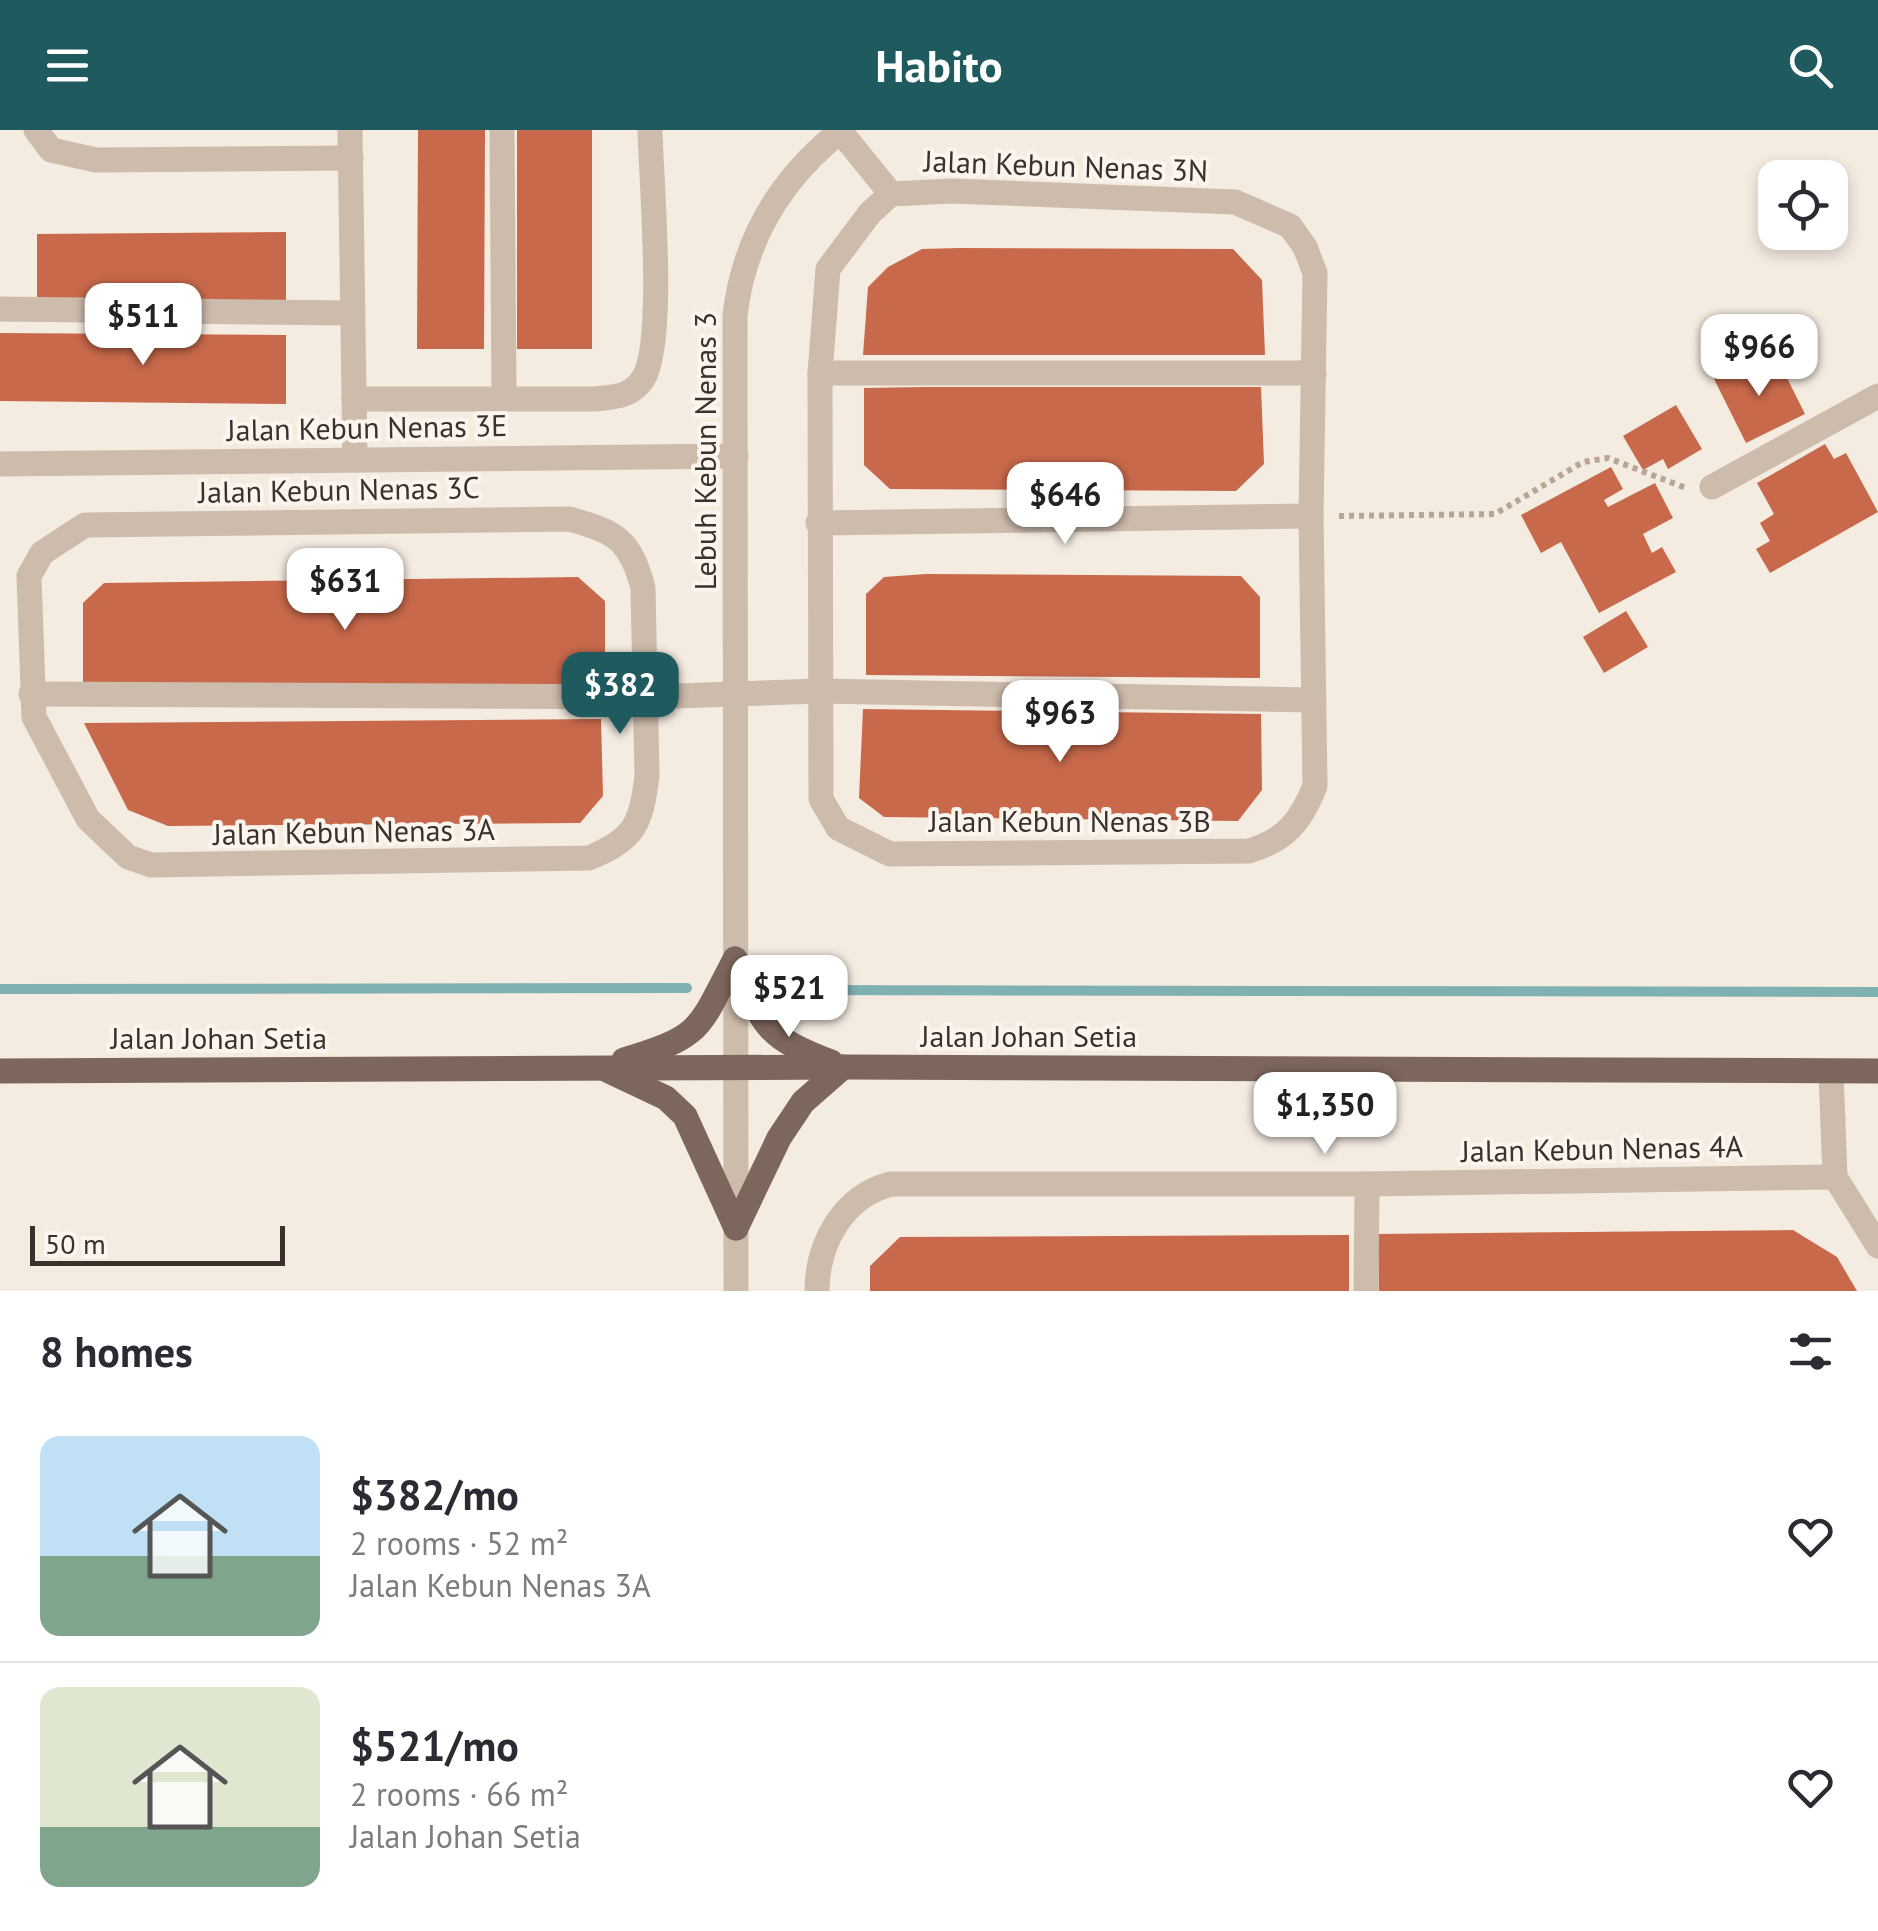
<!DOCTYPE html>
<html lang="en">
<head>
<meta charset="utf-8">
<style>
	:root { --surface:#fff; --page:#f2f2f3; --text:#2b2b33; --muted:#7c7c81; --line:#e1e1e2; --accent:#1f5a5e }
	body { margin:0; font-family:"PT Sans",sans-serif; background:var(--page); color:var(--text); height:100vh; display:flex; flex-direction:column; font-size:38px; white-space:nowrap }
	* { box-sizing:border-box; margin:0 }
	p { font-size:32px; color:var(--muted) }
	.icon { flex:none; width:55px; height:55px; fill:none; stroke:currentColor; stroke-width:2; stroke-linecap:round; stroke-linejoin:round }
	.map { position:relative; height:1161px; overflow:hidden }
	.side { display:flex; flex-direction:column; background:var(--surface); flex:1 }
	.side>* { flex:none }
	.tools { position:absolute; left:1758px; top:30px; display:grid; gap:20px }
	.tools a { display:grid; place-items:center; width:90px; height:90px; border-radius:20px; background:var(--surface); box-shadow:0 5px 15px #0003; font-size:50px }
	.scale { position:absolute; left:30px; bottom:25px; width:255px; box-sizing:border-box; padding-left:10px; border:5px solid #3b302b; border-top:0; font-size:28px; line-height:35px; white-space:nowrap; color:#3b302b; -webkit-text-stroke:8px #fbf5ee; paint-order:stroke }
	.price { position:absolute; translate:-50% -85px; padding:0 22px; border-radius:20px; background:#fff; color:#222; font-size:32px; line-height:65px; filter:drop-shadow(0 2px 5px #0008) }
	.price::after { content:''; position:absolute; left:50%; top:60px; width:30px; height:22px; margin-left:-15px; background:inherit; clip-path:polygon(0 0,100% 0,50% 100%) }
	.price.current { background:var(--accent); color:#fff }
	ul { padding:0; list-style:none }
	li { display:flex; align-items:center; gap:30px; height:250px; padding:0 40px }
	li+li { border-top:2px solid var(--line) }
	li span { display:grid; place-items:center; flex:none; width:280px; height:200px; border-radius:20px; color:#555 }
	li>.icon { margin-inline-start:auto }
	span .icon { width:120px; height:120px; fill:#fffc; stroke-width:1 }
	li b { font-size:42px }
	h2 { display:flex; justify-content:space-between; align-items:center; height:120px; padding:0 40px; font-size:42px }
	header { display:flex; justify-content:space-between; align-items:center; height:130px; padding:0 40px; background:var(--accent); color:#fff; font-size:45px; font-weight:700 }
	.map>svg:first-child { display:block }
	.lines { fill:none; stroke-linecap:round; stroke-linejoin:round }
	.stream { stroke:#7fb0b2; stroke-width:10 }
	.building { fill:#c8694b }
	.path { stroke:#b9a596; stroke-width:6; stroke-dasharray:5 5; stroke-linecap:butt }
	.minor { stroke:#cdbbac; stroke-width:25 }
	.major { stroke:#7d675c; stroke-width:25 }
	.labels { text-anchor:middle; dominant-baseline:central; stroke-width:8; stroke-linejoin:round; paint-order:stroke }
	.street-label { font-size:30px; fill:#3b302b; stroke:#fbf5ee }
</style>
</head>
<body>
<header><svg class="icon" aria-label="menu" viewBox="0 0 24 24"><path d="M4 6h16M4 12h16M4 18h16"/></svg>Habito<svg class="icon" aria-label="search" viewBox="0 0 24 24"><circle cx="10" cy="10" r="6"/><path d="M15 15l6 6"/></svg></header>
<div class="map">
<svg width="1878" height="1161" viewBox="0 0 1878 1161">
	<rect width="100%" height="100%" fill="#f4ebe1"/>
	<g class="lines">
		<!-- stream -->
		<g class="stream">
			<path d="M0 859 687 858"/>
			<path d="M783 860 1878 862"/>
		</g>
	</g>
	<!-- building -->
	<g class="building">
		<path d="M418 0H485L484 219H417Z"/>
		<rect x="517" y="0" width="75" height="219"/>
		<path d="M286 102V170L37 172V104Z"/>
		<path d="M960 118 1233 119 1262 150 1265 225H863L868 157 888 137 922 119Z"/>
		<path d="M0 203 286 205V274L0 271Z"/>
		<path d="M1778 230 1805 284 1746 313 1714 249 1746 234 1751 243Z"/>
		<path d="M923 257H1261L1264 334 1236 361 890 359 864 335V258Z"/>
		<path d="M1676 275 1702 319 1668 339 1663 329 1643 340 1623 306Z"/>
		<path d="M1825 314 1834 329 1846 323 1878 382 1770 443 1756 419 1770 411 1760 393 1774 384 1757 353Z"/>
		<path d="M1611 337 1623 359 1604 370 1608 377 1655 353 1673 388 1643 404 1652 423 1662 417 1676 442 1599 483 1561 412 1541 423 1521 385Z"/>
		<path d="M926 444 1241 446 1260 467V548L866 545V464L884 447Z"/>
		<path d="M578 447 605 471V554L83 556V473L104 453Z"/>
		<path d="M1626 481 1648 517 1604 543 1583 507Z"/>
		<path d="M863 579 1261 584 1262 660 1238 691 884 687 859 668Z"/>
		<path d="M601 589 603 666 580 693 168 696 128 680 84 593Z"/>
		<path d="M1793 1100 1837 1127 1857 1161H1379L1378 1104Z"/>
		<path d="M1349 1105V1161H870V1136L900 1107Z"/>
	</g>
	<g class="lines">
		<!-- path -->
		<path class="path" d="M1339 386 1495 384 1583 332 1608 328 1686 358"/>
		<!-- minor -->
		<g class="minor">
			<path d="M36 0 51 20 96 30 351 28"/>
			<path d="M350 0 355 329"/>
			<path d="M502 0 504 266"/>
			<path d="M840 1 891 64"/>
			<path d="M952 61 1235 72 1290 96 1305 117 1315 143 1311 386 1315 656C1301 691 1286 710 1249 721L890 724 838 698 821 669 820 243 828 139 870 83 891 64Z"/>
			<path d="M0 179 351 183"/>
			<path d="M820 243H1314"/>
			<path d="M354 269H595C614 267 631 267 643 249 666 213 651 51 650 0"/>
			<path d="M0 334 736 326"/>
			<path d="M1712 357 1878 266"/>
			<path d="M569 389C616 402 630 409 643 458L647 646C641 694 635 709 589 728L151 735 128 727 88 689 34 587 29 446 42 423 85 395Z"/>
			<path d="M818 393 1311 386"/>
			<path d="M31 564 647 567 819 561 1312 570"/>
			<path d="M1831 942 1835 1047"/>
			<path d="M736 1161 735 185C744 109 782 47 842 0"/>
			<path d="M817 1161C817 1114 843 1066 891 1054H1367L1835 1047 1878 1116"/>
			<path d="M1366 1161 1367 1054"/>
		</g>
		<!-- major -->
		<g class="major">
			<path d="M735 829C763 894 762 906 831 932"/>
			<path d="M624 930C704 906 698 899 735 829"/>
			<path d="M0 941 843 937 1878 941"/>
			<path d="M609 941 666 968 685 986 736 1098"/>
			<path d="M736 1098 779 1008 803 972 843 937"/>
		</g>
	</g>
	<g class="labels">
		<!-- street labels -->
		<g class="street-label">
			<text transform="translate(1066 35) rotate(2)">Jalan Kebun Nenas 3N</text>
			<text transform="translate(367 297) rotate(-1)">Jalan Kebun Nenas 3E</text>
			<text transform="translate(704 321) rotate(-90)">Lebuh Kebun Nenas 3</text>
			<text transform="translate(339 359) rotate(-1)">Jalan Kebun Nenas 3C</text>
			<text x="1070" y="690">Jalan Kebun Nenas 3B</text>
			<text transform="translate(354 701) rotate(-1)">Jalan Kebun Nenas 3A</text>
			<text x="1029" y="905">Jalan Johan Setia</text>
			<text x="219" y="907">Jalan Johan Setia</text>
			<text transform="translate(1602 1018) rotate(-1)">Jalan Kebun Nenas 4A</text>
		</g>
	</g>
</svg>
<div class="tools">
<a><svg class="icon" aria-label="locate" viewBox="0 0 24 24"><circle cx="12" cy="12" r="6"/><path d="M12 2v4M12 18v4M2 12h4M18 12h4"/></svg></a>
</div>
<div class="scale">50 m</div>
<b class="price" style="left:143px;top:238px">$511</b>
<b class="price" style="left:1759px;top:269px">$966</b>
<b class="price" style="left:1065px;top:417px">$646</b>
<b class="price" style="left:345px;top:503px">$631</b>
<b class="price current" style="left:620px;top:607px">$382</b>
<b class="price" style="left:1060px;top:635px">$963</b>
<b class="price" style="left:789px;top:910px">$521</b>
<b class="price" style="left:1325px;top:1027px">$1,350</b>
</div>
<section class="side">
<h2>8 homes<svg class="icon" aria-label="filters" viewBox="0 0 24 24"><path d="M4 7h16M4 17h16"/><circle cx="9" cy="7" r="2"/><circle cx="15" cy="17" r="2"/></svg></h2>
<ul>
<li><span style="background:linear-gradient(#bfe0f5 60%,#7fa58c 0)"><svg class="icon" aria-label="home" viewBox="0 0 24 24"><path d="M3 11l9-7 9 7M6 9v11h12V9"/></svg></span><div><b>$382/mo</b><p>2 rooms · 52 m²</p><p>Jalan Kebun Nenas 3A</p></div><svg class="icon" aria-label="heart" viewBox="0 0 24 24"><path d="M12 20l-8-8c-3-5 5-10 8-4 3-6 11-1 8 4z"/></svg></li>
<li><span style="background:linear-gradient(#dfe7d0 70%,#7fa58c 0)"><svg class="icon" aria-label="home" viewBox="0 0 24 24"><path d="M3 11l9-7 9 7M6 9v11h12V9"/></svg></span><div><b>$521/mo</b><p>2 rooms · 66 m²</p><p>Jalan Johan Setia</p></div><svg class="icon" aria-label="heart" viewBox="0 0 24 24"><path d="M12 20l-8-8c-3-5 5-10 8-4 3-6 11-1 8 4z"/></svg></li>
</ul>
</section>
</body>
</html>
